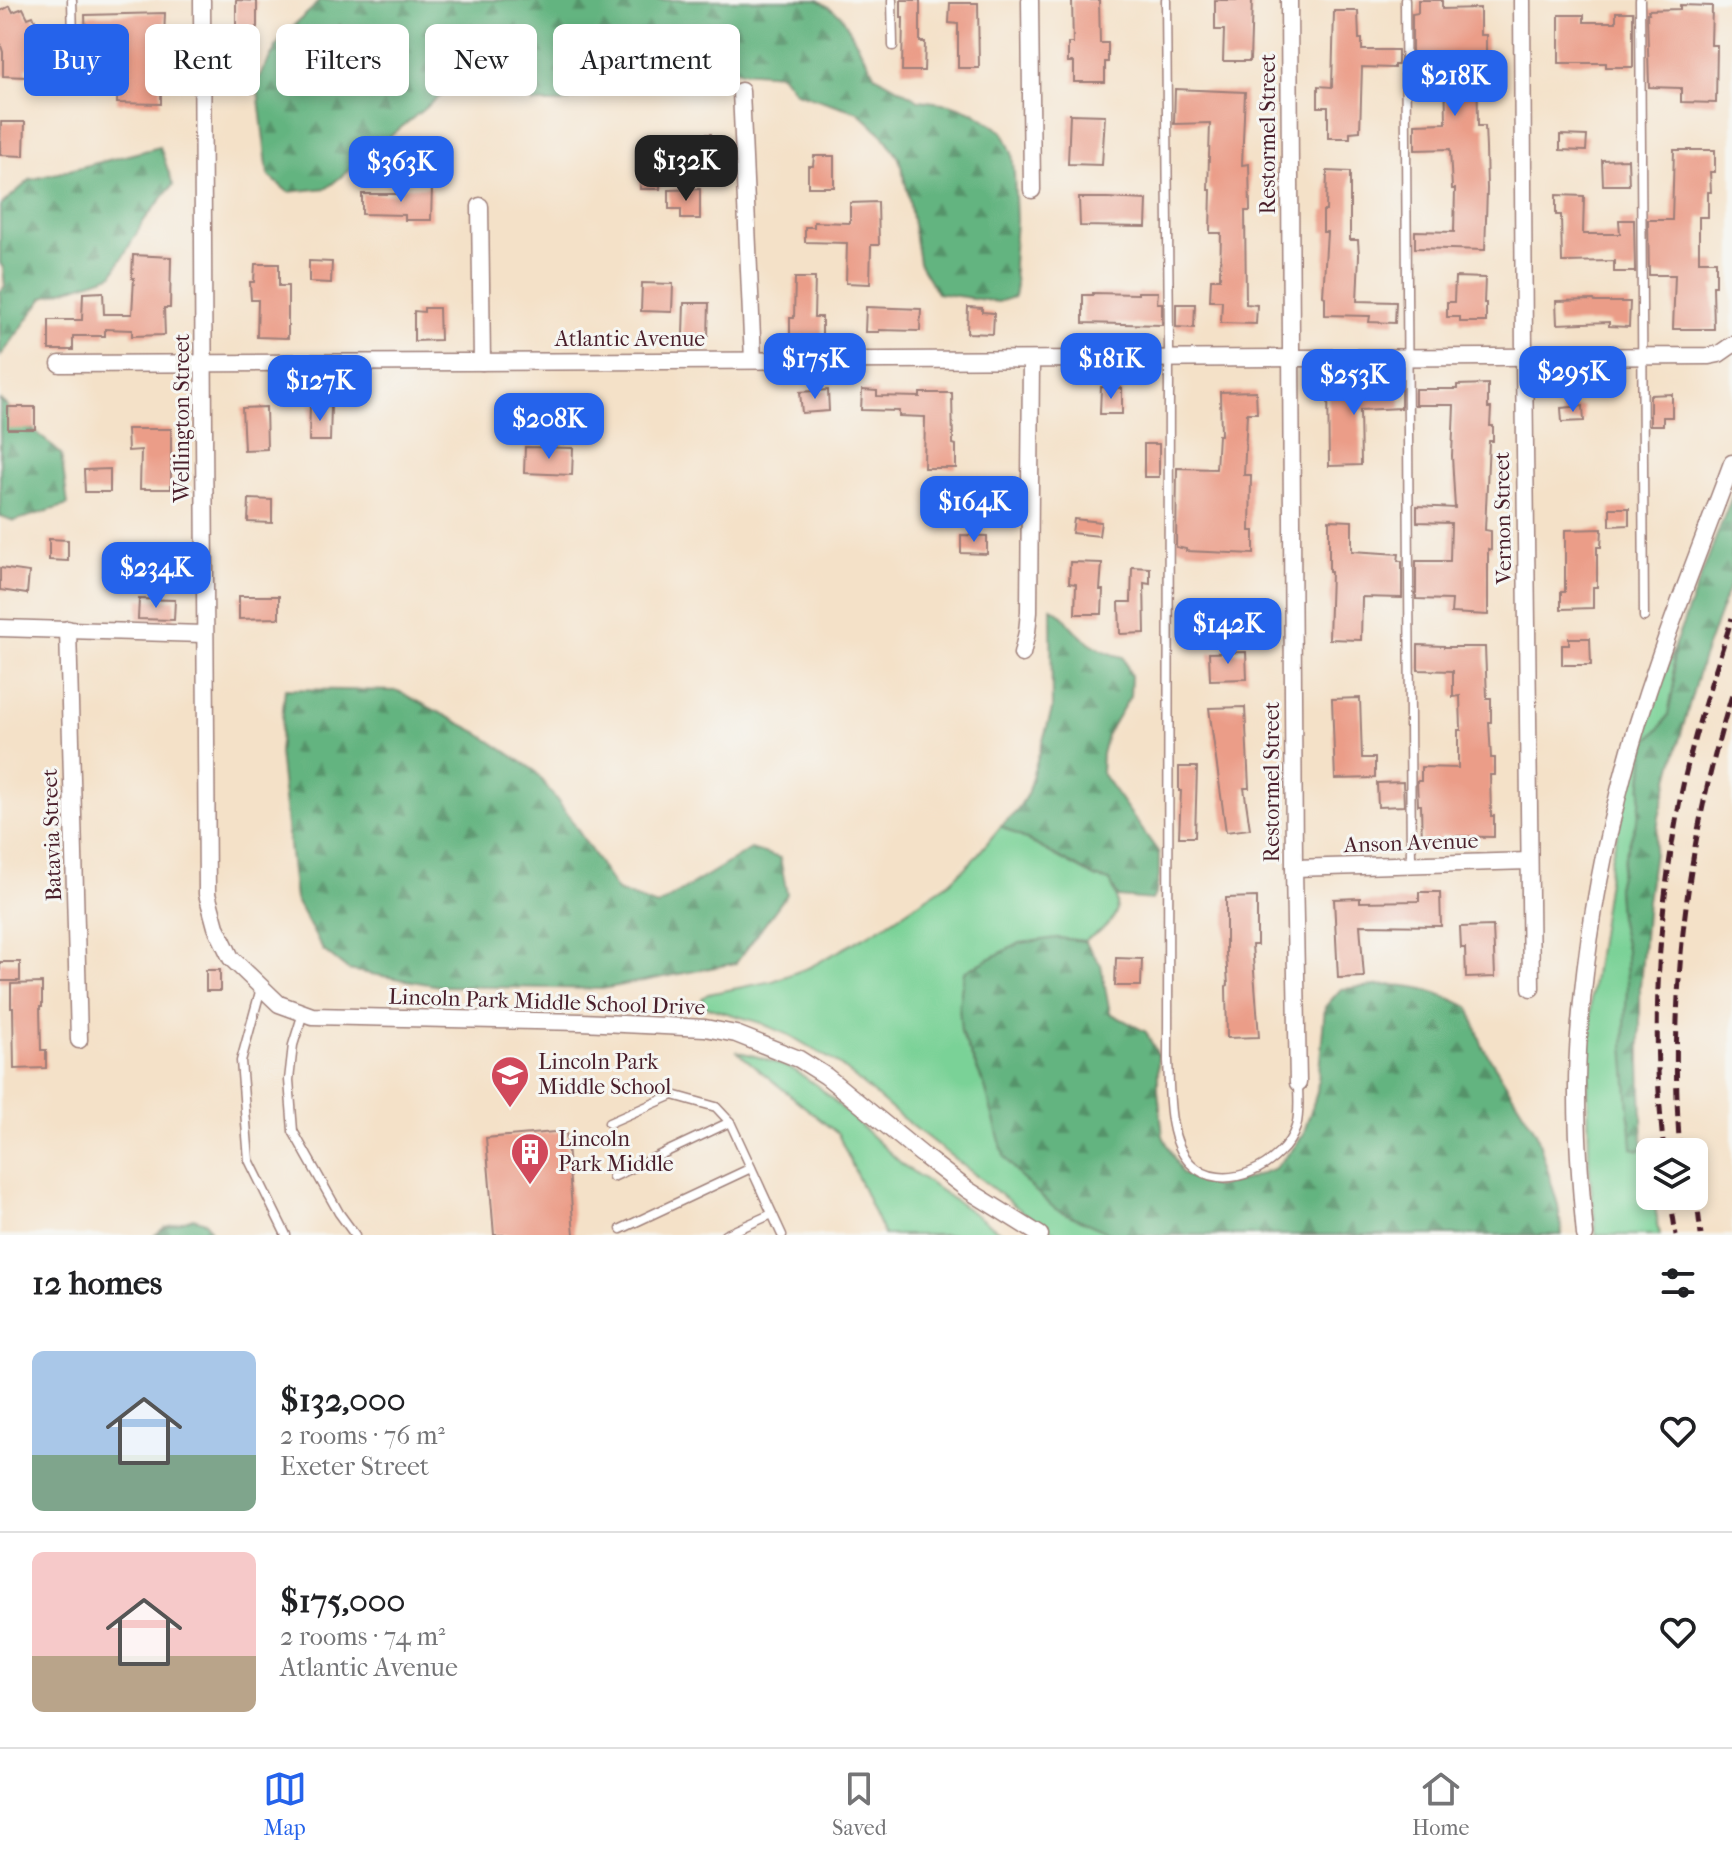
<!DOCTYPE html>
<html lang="en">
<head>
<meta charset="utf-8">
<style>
	:root { --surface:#fff; --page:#f6f6f6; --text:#202124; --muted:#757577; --line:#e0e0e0; --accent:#2563eb }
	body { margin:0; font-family:"IM FELL French Canon",serif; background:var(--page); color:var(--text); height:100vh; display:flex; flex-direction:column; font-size:30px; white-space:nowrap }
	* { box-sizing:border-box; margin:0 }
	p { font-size:26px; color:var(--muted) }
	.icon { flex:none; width:44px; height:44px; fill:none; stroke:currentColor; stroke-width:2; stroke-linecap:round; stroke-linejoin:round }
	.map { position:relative; height:1235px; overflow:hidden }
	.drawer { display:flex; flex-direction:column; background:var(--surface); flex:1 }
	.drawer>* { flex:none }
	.top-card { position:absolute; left:24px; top:24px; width:800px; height:72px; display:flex; gap:16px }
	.tools { position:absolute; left:1636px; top:1138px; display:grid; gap:16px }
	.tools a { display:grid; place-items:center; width:72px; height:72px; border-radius:12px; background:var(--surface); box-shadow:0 4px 12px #0003; font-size:40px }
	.price { position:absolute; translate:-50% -68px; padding:0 18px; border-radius:16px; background:var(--accent); color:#fff; font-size:26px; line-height:52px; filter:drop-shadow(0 2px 4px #0008) }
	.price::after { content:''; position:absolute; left:50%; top:48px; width:24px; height:18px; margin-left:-12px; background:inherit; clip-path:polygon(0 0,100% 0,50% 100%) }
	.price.active { background:#222; color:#fff }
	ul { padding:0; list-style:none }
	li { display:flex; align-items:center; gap:24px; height:200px; padding:0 32px }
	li+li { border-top:2px solid var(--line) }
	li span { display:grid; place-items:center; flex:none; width:224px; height:160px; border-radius:12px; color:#555 }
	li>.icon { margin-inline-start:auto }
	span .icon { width:96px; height:96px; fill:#fffc; stroke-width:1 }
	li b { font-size:34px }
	h2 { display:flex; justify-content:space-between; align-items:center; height:96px; padding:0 32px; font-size:34px }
	.chip { padding:0 28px; border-radius:12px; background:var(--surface); box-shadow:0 4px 12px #0003; font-size:28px; line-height:72px }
	.chip.active { background:var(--accent); color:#fff }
	.dock { display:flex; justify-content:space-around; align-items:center; height:112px; border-top:2px solid var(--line); background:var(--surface); font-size:22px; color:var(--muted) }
	.dock a { display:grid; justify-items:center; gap:4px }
	.dock .active { color:var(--accent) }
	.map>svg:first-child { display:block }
	.green { fill:#7ad297; stroke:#627861; stroke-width:2 }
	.forest { fill:url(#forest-firs); stroke:#566a56; stroke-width:2 }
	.building { fill:#eb9d88 }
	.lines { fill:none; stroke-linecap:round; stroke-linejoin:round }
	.lane-casing { stroke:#9f807a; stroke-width:11 }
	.street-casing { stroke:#9f807a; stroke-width:19 }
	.lane { stroke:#fff; stroke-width:8 }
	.street { stroke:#fff; stroke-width:16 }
	.rail { stroke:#4a1f2b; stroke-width:5; stroke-dasharray:12 6; stroke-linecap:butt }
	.labels { text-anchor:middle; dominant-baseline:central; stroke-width:6; stroke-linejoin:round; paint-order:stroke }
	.street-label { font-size:22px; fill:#4a1f2b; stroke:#f6f6f2 }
	.poi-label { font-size:22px; fill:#4a1f2b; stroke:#f6f6f2; text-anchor:start }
</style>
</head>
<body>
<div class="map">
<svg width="1732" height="1235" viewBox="0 0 1732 1235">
	<defs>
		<pattern id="forest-firs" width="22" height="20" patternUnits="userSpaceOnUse" patternTransform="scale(2)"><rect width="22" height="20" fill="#63b480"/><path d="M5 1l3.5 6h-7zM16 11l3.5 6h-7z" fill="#549269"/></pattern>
	</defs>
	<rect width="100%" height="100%" fill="#f6f6f2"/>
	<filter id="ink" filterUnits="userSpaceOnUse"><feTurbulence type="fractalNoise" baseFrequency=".0125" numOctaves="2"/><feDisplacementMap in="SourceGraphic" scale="16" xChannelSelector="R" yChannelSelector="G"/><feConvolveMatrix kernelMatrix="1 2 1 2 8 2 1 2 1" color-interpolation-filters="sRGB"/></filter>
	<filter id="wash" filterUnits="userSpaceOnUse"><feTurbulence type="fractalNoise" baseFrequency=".006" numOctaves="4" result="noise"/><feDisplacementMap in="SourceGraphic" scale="32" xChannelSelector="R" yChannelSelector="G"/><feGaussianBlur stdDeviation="1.8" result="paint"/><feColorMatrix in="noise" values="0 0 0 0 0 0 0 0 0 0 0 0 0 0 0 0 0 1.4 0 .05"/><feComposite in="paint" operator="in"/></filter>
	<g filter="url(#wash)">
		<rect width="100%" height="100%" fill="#f4e1c8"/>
		<!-- green -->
		<g class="green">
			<path d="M1675 644 1673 662 1674 684 1668 715 1661 727 1646 742 1639 814 1623 861 1617 887 1619 917 1626 949 1627 986 1640 1149 1643 1146 1650 1178V1196H1653L1660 1235H1596L1589 1165 1588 1088 1591 996 1611 859 1635 764Z"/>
			<path d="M1001 826 1095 877 1110 881C1127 914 1112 924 1084 941L1057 938 961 1033 985 1087 1104 1229 1114 1235H1060L1023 1212 896 1113 840 1065 789 1035 758 1022 706 1007 702 998 708 994 773 981 810 967 882 927 950 882 974 859Z"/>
			<path d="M736 1051 762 1058 794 1070 819 1087 903 1165 1005 1235H884L838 1134Z"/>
		</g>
		<!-- forest -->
		<g class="forest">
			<path d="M319 0H818L841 15 875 75 919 100 950 104 975 113 1003 132 1012 153 1014 172 1016 220 1013 264 1016 285 1014 297 998 302 937 293 919 263 908 193 899 158 883 135 858 112 795 92 781 74 740 71 697 63 667 66 562 103H532L524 71 498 64 436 99 327 188 288 192 268 175 257 81 283 35 312 9Z"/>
			<path d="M160 147 173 185 145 219 112 275 44 297 0 357V292L5 286 3 268 0 263V206L30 180Z"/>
			<path d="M0 400 61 454 68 505 14 521 0 516Z"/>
			<path d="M1732 496V579L1701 663 1679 741 1659 817 1647 901 1640 986V1063L1643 1146 1640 1150 1632 1148 1624 1045 1627 986 1626 949 1619 917 1617 887 1623 861 1639 814 1646 742 1661 727 1668 715 1674 684 1673 662 1675 644Z"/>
			<path d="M1051 608C1061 612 1064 617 1071 626 1084 641 1103 653 1123 657L1131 676 1130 696 1107 735 1102 754 1101 772 1159 853V877L1156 892 1152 900 1118 897 1110 881 1095 877 1001 826 1016 812 1027 794 1052 710Z"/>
			<path d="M285 689 398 691 477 732 535 771 570 818 617 891 657 906 751 849 780 858 787 894 736 963 602 989 440 986 348 970 323 950 295 899 279 753Z"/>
			<path d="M1057 938 1084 941 1101 965 1110 1013 1146 1032 1158 1055V1090L1163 1136 1182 1174 1216 1187 1247 1179 1275 1168 1292 1150 1303 1135 1317 1092 1325 1007 1341 989C1364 987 1390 983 1413 987 1433 990 1451 999 1469 1007L1483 1047 1536 1132 1558 1205 1562 1235H1114L1055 1209 1020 1177 1004 1156 985 1087 961 1033 959 1005 964 972 1020 943Z"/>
			<path d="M193 1218 206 1222 213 1235H155L164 1228Z"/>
		</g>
		<g id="blocks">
			<!-- building -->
			<g class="building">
				<path d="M236 0 257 1V33H236Z"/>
				<path d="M901 0H920V42H925L924 71H902L903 18H901Z"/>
				<path d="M1072 0H1099L1100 43H1108V62H1105V82H1074V62H1068V43H1073Z"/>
				<path d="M1215 0H1252L1250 61H1223L1224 30H1215Z"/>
				<path d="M1418 0H1442V9L1480 8V35H1486V53H1479V55H1477L1478 126H1485L1486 148 1487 189 1485 250 1415 248V231L1454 232 1455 189H1452L1450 149 1415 150V124L1446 123 1445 65H1412V14L1418 13Z"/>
				<path d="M950 3H978L979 68H958V24L949 23Z"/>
				<path d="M1680 5 1712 6 1711 45H1717L1716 103 1681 102V88L1649 87 1647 13H1649L1648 10 1680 9Z"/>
				<path d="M10 6 13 12 23 8 28 18 33 16 45 42 41 44 47 58 26 68V77L3 76V52L0 43V11Z"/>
				<path d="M1334 11H1358L1359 39H1362V50H1398V65H1394V68L1362 67 1360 131 1350 132V138H1328V107H1318V86L1332 87Z"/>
				<path d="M1616 12H1633V67H1606V63H1559V15H1584V22H1616Z"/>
				<path d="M165 13 163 63H161V104L117 103 118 76H126L128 36 86 38 85 15Z"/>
				<path d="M1175 89 1245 92 1242 165 1249 164 1250 211H1245L1246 304 1257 305 1256 324 1221 323 1222 301H1210L1211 279H1220L1221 233H1210L1211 190H1208L1210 123 1174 124Z"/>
				<path d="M1070 114 1105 115 1102 165 1068 164Z"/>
				<path d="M1 122H25L24 156 0 155Z"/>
				<path d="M680 134H711L712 157 661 159 660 189H640L641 167 646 168V138H680Z"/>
				<path d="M1560 135 1587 136 1586 151 1560 150Z"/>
				<path d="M1674 150H1715V172H1710L1711 192H1708V217H1699V261H1716V286H1713L1714 329H1673L1675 275H1649L1648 220H1672Z"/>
				<path d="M814 156H834V187H808V166H813Z"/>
				<path d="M1628 159 1629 185H1603L1602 160Z"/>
				<path d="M1327 171 1350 172V240H1358L1359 255 1357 301 1396 302 1395 323 1369 322 1370 316 1325 315V297L1323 296 1327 232H1323V211H1326Z"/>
				<path d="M400 187H432L431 220H405V215L362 214V194H400Z"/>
				<path d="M700 189V219H681V209H669V190Z"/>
				<path d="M1556 195 1584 196 1583 234H1620L1619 220H1634L1635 272H1614V261L1562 262 1561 215H1556Z"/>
				<path d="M1079 198H1107L1147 200 1146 227 1080 226Z"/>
				<path d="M878 202 879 245H871L870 284 846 283 847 243 805 242V227H814V222L850 223V203Z"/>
				<path d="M133 255 171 257 170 308H164L165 335 132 336V330L105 329V336H73V350H49V320H82L83 293 103 292 104 314H132L134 278H132Z"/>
				<path d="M309 261 332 262 331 283 309 282Z"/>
				<path d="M255 264H279V286H288V338L257 337 258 300H251L250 282H254Z"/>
				<path d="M1455 277 1485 278 1484 303H1486V322H1460V317H1447V302H1454Z"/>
				<path d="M795 278H815L814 317H822V339H790V318H794Z"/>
				<path d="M642 283 673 284 672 312 641 311Z"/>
				<path d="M1138 292H1158L1157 303H1162V325L1083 323V295H1093V293L1138 294Z"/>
				<path d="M1594 300 1595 302H1630L1629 327 1609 326V322L1557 324 1556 301Z"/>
				<path d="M684 303H709L708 336 683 335Z"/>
				<path d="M1176 304H1195L1194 328 1176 327Z"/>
				<path d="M866 307 921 309 920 331 879 330V332H865Z"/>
				<path d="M968 307 982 308V312L994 313 993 334 967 333Z"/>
				<path d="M424 308H439L440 340 414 341V311L424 312Z"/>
				<path d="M1328 382H1366V387L1401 386V408L1360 410 1361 465 1329 466Z"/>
				<path d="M1488 384V408H1491L1490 426H1493V441H1489L1485 530 1491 531V550L1488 549V615L1451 613 1452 600 1416 599V561H1450L1451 523 1417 522V506L1455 508 1452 456 1454 405H1415V389H1457V385Z"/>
				<path d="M1101 387 1122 388V414H1100Z"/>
				<path d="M828 390 829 411 802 413 800 392Z"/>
				<path d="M862 390 877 391V396L920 397V393H952L953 444 956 445V468H924L925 417 899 416V411L861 410Z"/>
				<path d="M1256 391 1257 413H1247L1244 475H1251L1250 531H1254V554L1186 551V549L1176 547 1177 468 1216 469 1218 435H1221L1220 392Z"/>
				<path d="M1672 394V417H1663V425H1650V395Z"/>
				<path d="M310 405 331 406 330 441H309Z"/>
				<path d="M1583 406 1584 421 1562 422 1561 408Z"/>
				<rect x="8" y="407" width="27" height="22"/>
				<path d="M266 407 267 449 244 450 242 408Z"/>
				<path d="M127 429H171V489H140L141 450 128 451Z"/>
				<rect x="1144" y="444" width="15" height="33"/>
				<path d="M525 447 573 448 572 475 524 473Z"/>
				<path d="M110 469V492H85L84 470Z"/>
				<path d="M249 499 272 500V523L248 522Z"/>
				<path d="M1610 508H1629V525L1610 526Z"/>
				<path d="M1074 519 1101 522 1099 536 1072 533Z"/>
				<path d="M1329 520 1352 521V551L1399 554 1398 561H1402V598L1362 597 1361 640 1329 639 1331 572H1329Z"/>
				<path d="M1602 529 1601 547H1597V587H1593V608L1561 609V592H1565V530Z"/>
				<path d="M961 535 987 536V554L961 553Z"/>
				<path d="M49 539 68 540V561L49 560Z"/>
				<path d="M1070 562 1102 563 1100 590H1103L1102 614H1075L1076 584 1069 583Z"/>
				<path d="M1132 567 1150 568V584L1144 583 1145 633 1120 634 1119 602H1131Z"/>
				<path d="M0 568 29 572 27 594 0 590Z"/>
				<path d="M239 596H279V618L239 619Z"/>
				<path d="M139 599 175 600 174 620 138 619Z"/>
				<path d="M1569 638H1590L1591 665H1562V645H1569Z"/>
				<path d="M1418 645 1444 646V647H1485L1487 698H1491V722H1489L1491 758H1495V775H1490L1491 816H1494V837L1441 836V841L1422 842 1421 805H1418L1417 781H1421V767L1458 768V730H1461L1460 696 1453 697V671L1418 670Z"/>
				<path d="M1246 652 1247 679 1210 680 1209 653Z"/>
				<path d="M1360 698 1362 758H1375V778L1335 779 1332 699Z"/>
				<path d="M1245 707 1249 788H1244L1250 829 1226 832 1209 708Z"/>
				<path d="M1179 767H1197L1195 837H1179L1181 791H1179Z"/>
				<path d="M1403 782 1404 806 1378 807 1377 783Z"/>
				<path d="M1419 892H1440L1441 926 1360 925 1364 977 1338 978 1334 899 1360 898V902L1419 901Z"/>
				<path d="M1257 897V945H1252L1259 1037 1227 1038 1226 986 1228 985 1226 953V898Z"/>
				<path d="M1493 926 1495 977 1466 978 1465 948H1461L1460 927Z"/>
				<path d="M1116 958 1142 959 1141 986H1115Z"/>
				<rect x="0" y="962" width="20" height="19"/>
				<rect x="206" y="970" width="14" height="21"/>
				<path d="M42 983V1007H40L41 1050H46V1068L14 1069 13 1008H11V984Z"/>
				<path d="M566 1131 574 1235H494L486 1138Z"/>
			</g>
		</g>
	</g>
	<g filter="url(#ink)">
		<use href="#blocks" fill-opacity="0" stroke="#9f807a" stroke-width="2"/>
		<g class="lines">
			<!-- lane casing -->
			<g class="lane-casing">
				<g id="lane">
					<path d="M72 0 73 38"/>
					<path d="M892 0 893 46"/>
					<path d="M1166 0 1169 344 1168 1061C1170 1092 1167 1139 1190 1163 1222 1197 1284 1165 1296 1127 1300 1113 1298 1097 1298 1083"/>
					<path d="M1405 0 1411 866"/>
					<path d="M1640 0 1644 617"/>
					<path d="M261 988 241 1061 249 1160 286 1235"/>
					<path d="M303 1013 293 1045 289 1080 293 1131 339 1213 355 1235"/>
					<path d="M609 1123 673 1095 716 1107 730 1122 782 1235"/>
					<path d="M613 1177 730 1122"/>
					<path d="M621 1229 751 1168"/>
					<path d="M725 1235 772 1214"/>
				</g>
			</g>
			<!-- street casing -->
			<g class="street-casing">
				<g id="street">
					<path d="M202 0C204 298 203 596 207 894L216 927 231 958 279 1004 312 1016 582 1022 705 1028 736 1034 799 1059 826 1076 925 1157 968 1190 1040 1235"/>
					<path d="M1030 0 1032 190"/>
					<path d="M1289 0 1294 868 1298 1083"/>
					<path d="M1522 0 1524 357 1531 988"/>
					<path d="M741 91 753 360"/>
					<path d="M480 206 482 362"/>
					<path d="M60 364 1709 356 1719 354 1732 345"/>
					<path d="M0 628 203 634"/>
					<path d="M68 629 79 1040"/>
					<path d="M1022 654 1027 632 1029 612 1031 360"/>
					<path d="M1294 868 1529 861"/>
					<path d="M1585 1235C1579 1169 1574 1101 1579 1035 1585 955 1598 874 1618 795 1645 683 1692 571 1732 463"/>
				</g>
			</g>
			<!-- lane -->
			<use href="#lane" class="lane"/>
			<!-- street -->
			<use href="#street" class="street"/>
			<!-- rail -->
			<g class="rail">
				<path d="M1664 1152C1651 1034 1657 916 1680 800 1692 738 1713 678 1732 618"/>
				<path d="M1680 1152C1668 998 1686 842 1732 695"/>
				<path d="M1694 1177 1701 1235"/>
				<path d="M1670 1196 1676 1235"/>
			</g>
		</g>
	</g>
	<!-- icons -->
	<defs>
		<g id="school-pin" transform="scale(2)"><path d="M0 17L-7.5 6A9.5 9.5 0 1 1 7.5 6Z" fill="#d1495b" stroke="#f6f6f2"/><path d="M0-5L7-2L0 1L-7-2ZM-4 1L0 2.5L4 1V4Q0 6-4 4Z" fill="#fff"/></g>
		<g id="building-pin" transform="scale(2)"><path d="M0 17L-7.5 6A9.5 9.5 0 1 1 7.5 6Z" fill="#d1495b" stroke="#f6f6f2"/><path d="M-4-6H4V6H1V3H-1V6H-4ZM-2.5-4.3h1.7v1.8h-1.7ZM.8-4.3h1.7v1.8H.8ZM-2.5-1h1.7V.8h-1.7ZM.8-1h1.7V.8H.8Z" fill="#fff"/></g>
	</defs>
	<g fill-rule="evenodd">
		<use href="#school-pin" x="510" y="1075"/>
		<use href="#building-pin" x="530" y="1152"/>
	</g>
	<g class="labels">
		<!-- street labels -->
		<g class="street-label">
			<text transform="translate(1268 134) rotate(-90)">Restormel Street</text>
			<text x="630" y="339">Atlantic Avenue</text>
			<text transform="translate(182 418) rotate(-90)">Wellington Street</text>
			<text transform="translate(1503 518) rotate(-91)">Vernon Street</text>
			<text transform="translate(1272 782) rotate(-90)">Restormel Street</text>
			<text transform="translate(52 835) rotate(-92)">Batavia Street</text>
			<text transform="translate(1411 843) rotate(-2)">Anson Avenue</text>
			<text transform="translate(547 1002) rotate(2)">Lincoln Park Middle School Drive</text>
		</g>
		<!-- poi labels -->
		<g class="poi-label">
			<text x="538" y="1062">Lincoln Park<tspan x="538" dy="25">Middle School</tspan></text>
			<text x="558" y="1139">Lincoln<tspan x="558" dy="25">Park Middle</tspan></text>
		</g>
	</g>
</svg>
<div class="tools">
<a><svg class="icon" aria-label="layers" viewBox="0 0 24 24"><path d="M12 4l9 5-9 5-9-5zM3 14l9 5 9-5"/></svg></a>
</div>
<b class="price" style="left:1455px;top:118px">$218K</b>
<b class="price active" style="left:686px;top:203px">$132K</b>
<b class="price" style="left:401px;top:204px">$363K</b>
<b class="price" style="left:815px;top:401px">$175K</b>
<b class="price" style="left:1111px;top:401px">$181K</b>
<b class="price" style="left:1573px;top:414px">$295K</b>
<b class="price" style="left:1354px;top:417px">$253K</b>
<b class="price" style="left:320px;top:423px">$127K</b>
<b class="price" style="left:549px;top:461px">$208K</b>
<b class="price" style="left:974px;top:544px">$164K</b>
<b class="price" style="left:156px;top:610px">$234K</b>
<b class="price" style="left:1228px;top:666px">$142K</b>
<div class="top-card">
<a class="chip active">Buy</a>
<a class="chip">Rent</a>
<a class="chip">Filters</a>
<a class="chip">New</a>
<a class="chip">Apartment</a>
</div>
</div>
<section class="drawer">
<h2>12 homes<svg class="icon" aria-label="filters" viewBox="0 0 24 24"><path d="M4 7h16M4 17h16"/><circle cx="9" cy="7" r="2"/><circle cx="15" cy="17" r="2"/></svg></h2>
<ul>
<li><span style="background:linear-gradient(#a9c7e8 65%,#7fa58c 0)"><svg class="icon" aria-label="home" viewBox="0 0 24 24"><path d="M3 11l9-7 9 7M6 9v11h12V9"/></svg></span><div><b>$132,000</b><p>2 rooms · 76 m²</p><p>Exeter Street</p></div><svg class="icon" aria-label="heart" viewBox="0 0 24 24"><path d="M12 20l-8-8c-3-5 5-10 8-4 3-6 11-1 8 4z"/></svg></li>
<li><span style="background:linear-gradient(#f6c9c9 65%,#b9a48a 0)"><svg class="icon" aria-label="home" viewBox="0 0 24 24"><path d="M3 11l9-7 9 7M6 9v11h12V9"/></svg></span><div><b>$175,000</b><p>2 rooms · 74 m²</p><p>Atlantic Avenue</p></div><svg class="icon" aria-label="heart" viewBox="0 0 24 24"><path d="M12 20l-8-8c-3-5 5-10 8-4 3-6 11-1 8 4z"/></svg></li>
</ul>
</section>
<nav class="dock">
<a class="active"><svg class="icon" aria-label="map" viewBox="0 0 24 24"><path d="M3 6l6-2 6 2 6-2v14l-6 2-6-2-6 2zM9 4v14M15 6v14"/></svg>Map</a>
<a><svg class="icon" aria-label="saved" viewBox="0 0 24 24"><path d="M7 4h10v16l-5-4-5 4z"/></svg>Saved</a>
<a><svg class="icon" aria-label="home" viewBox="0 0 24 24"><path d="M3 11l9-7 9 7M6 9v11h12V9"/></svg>Home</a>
</nav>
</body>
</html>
